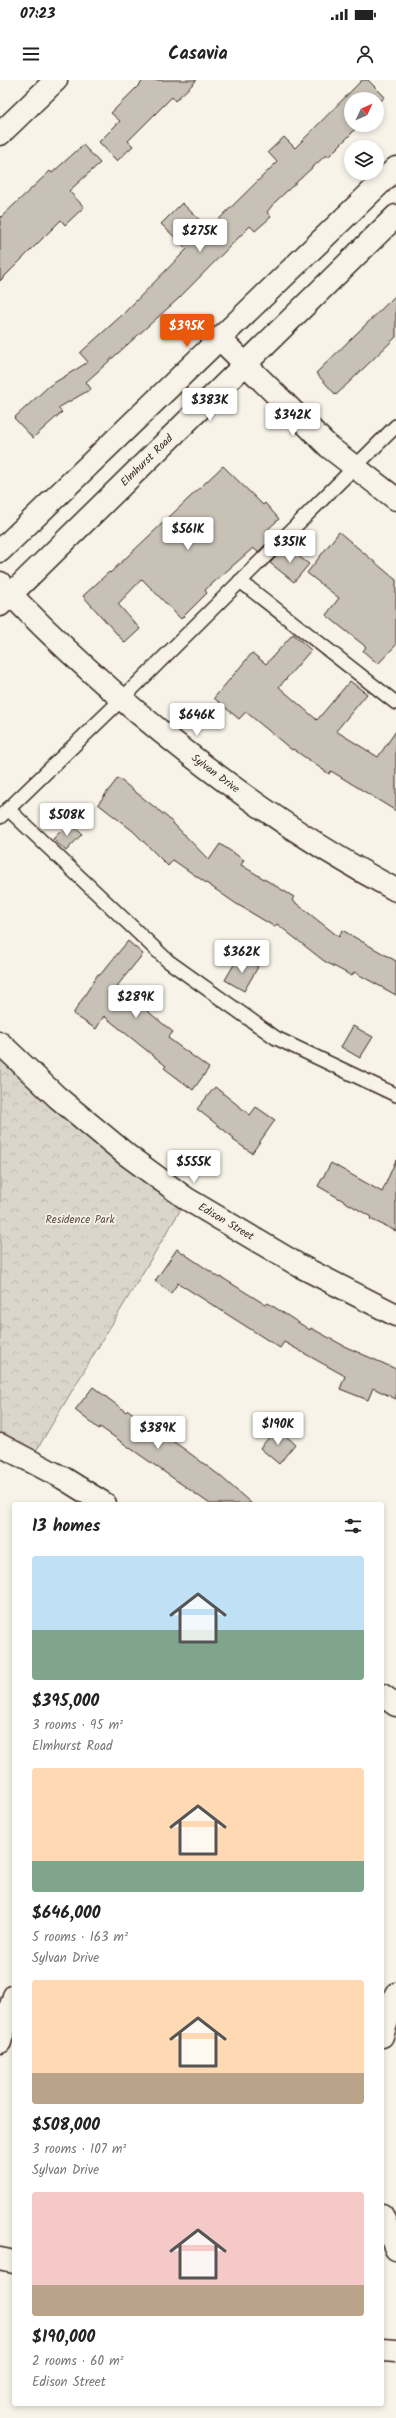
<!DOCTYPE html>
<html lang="en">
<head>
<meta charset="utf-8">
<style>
	:root { --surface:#fff; --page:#f2f2f2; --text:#222; --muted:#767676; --accent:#ea580c }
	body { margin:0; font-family:Kalam,sans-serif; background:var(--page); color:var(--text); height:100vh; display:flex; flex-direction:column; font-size:15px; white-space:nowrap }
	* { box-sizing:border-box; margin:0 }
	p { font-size:13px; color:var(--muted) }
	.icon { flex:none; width:22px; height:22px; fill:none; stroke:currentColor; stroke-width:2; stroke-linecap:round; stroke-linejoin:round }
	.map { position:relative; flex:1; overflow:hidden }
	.sheet { position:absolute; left:12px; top:1422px; width:372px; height:904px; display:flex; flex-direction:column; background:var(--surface); border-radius:4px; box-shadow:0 2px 6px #0003 }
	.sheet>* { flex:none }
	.needle { width:26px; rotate:46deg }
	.controls { position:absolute; left:344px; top:12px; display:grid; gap:8px }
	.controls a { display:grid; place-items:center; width:40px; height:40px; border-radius:50%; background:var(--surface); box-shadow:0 2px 6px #0003; font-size:20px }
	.price { position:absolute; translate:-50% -34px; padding:0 9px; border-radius:4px; background:#fff; color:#222; font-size:13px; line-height:26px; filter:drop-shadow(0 1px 2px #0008) }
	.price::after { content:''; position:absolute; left:50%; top:24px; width:12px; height:9px; margin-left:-6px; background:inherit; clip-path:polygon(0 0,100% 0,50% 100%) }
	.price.current { background:var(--accent); color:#fff }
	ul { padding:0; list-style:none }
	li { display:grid; align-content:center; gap:8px; height:212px; padding:0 20px }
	li span { display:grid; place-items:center; height:124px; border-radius:4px; color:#555 }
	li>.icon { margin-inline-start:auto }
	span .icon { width:72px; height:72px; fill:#fffc; stroke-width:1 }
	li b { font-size:17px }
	h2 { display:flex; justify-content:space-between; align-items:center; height:48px; padding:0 20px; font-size:17px }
	.status { display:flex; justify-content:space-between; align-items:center; height:28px; padding:0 20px; background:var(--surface); direction:ltr }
	.status svg { height:11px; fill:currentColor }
	header { display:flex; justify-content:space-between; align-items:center; height:52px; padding:0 20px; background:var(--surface); font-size:18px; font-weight:700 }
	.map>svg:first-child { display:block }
	.park { fill:url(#park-crowns); stroke:#8b8074 }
	.building { fill:#c8c1b6; stroke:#3b2a1e }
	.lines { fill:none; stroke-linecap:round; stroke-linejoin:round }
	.lane-casing { stroke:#3b2a1e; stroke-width:16 }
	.street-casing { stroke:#3b2a1e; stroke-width:25 }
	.secondary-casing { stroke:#3b2a1e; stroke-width:25 }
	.lane { stroke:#f7f3e8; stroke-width:13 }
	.street { stroke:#f7f3e8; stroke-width:22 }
	.secondary { stroke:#f7f3e8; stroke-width:22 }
	.labels { text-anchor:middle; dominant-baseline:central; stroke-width:3.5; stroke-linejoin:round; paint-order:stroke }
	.street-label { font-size:11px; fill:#3b2a1e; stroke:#f7f3e8 }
	.park-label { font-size:11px; fill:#5b4c41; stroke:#f7f3e8 }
</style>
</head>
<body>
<div class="status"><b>07:23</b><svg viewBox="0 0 49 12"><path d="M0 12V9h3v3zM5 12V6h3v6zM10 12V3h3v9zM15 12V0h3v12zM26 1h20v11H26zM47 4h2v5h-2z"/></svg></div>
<header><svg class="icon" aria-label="menu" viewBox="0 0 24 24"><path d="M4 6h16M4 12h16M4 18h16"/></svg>Casavia<svg class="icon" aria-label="person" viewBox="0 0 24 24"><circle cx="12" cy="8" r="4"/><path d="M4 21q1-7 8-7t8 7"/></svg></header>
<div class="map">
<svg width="396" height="2338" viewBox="0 0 396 2338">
	<defs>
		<pattern id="park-crowns" width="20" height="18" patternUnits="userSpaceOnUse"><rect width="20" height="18" fill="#dbd6cb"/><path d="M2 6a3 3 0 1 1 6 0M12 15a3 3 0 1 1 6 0" fill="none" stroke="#bdb8ae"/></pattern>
	</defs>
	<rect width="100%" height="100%" fill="#f7f3e8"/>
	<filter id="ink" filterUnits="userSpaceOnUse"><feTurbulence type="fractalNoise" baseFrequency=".025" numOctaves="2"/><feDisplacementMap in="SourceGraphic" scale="8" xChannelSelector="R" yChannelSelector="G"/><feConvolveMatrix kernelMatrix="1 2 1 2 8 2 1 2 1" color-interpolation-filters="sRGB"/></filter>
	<g filter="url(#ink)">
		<!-- park -->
		<path class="park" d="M0 963 187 1119 30 1381 0 1365Z"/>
		<!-- building -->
		<g class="building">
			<path d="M144 0H197L175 21 172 17 128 61 133 66 117 81 99 62 120 41 111 33Z"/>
			<path d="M362 0H368L385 17 377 24V19H351V45H357L352 53 328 77 326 75 275 122 267 132 271 137 255 151 250 146 178 219 86 302 91 309 58 328 62 332 33 358 14 338 49 306 88 282 80 273 121 236 187 169 161 144 182 123 209 149 277 82 268 72 284 57 295 68Z"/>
			<path d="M83 65 100 83 69 111 84 127 65 145 61 140 0 201V138L50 91 52 93Z"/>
			<path d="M396 215V257L336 315 316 293Z"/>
			<path d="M223 386 263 425 265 423 279 439 266 451 274 456 258 472 253 468 205 510 207 513 181 539 142 499 118 524 140 549 125 563 83 516 109 492 110 493Z"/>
			<path d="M339 452 396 500V565L378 584 363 571 366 567 326 535 339 518 307 493Z"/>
			<path d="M286 467 309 484 294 502 270 483Z"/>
			<path d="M293 554 311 570 279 607 317 640 350 601 367 614 336 651 378 677 396 651V731L331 691 329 694 293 669 292 670 246 632 239 639 214 618 252 573 266 584Z"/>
			<path d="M118 698 167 737 209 780 220 764 244 780 241 785 294 817 292 820 339 857 342 850 396 881V915L354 892 352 896 324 881 277 844 275 847 235 823 173 780 168 786 133 751 98 724Z"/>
			<path d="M69 743 82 754 66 771 53 759Z"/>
			<path d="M128 861 143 874 117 906 173 952 168 958 209 988 193 1010 164 988 166 986 104 936 96 949 73 934 98 894 100 895Z"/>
			<path d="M239 876 258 887 244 911 225 900Z"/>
			<path d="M353 946 373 957 360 978 341 967Z"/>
			<path d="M215 1007 250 1035 256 1027 275 1040 252 1073 233 1060 234 1058 197 1029Z"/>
			<path d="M396 1080V1151L370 1139 371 1137 318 1106 331 1083 382 1112Z"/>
			<path d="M177 1169 220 1198 221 1197 266 1225 268 1223 310 1250 311 1248 346 1267 396 1289V1319L373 1308 368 1320 340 1309 345 1296 284 1262 280 1268 178 1203 171 1213 155 1201Z"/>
			<path d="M93 1307 126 1332 128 1330 184 1369 219 1395 252 1424H210L100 1347 99 1349 75 1330Z"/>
			<path d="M277 1348 295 1364 279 1384 260 1368Z"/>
		</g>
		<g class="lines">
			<!-- lane casing -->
			<g class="lane-casing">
				<g id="lane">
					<path d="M240 501 396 623"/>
					<path d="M8 729 168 881 276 958 396 1015"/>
					<path d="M0 737 123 618 396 346"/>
				</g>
			</g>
			<!-- street casing -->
			<g class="street-casing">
				<g id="street">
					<path d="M0 54 56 0"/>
					<path d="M220 259 329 367 396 419"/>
					<path id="s1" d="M0 503C110 619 255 735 396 810"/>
					<path id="s2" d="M0 963 57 1017 127 1075 187 1119 300 1186 396 1235"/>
					<path d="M0 1365 63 1398 105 1424"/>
					<path d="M382 1615 396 1625"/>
					<path d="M382 1956 396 1914"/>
					<path d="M0 1962 14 1916"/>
					<path d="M382 2135 396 2169"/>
					<path d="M0 2179 14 2182"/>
					<path d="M382 2270 396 2271"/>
				</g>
			</g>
			<!-- secondary casing -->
			<g class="secondary-casing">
				<g id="secondary">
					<path d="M0 471 396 88"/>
					<path id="s3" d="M0 525 396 136"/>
				</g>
			</g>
			<!-- lane -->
			<use href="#lane" class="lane"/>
			<!-- street -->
			<use href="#street" class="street"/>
			<!-- secondary -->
			<use href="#secondary" class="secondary"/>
		</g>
	</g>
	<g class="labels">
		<!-- street labels -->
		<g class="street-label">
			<text stroke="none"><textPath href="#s3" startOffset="206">Elmhurst Road</textPath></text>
			<text stroke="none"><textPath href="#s1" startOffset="288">Sylvan Drive</textPath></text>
			<text stroke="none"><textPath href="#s2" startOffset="289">Edison Street</textPath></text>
		</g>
		<!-- park labels -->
		<g class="park-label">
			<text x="80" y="1140">Residence Park</text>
		</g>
	</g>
</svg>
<div class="controls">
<a><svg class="needle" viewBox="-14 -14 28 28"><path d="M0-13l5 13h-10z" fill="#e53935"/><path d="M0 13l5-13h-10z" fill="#767676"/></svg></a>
<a><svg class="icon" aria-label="layers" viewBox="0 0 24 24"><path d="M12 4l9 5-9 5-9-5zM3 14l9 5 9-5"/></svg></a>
</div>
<b class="price" style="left:200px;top:173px">$275K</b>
<b class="price current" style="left:187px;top:268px">$395K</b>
<b class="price" style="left:210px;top:342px">$383K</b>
<b class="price" style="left:293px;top:357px">$342K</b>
<b class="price" style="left:188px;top:471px">$561K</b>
<b class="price" style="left:290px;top:484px">$351K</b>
<b class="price" style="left:197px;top:657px">$646K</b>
<b class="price" style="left:67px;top:757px">$508K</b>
<b class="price" style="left:242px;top:894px">$362K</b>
<b class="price" style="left:136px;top:939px">$289K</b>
<b class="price" style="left:194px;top:1104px">$555K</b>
<b class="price" style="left:278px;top:1366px">$190K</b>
<b class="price" style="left:158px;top:1370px">$389K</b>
<section class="sheet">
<h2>13 homes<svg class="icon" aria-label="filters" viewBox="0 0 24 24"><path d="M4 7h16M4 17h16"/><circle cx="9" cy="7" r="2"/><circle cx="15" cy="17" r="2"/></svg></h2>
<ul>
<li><span style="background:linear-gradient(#bfe0f5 60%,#7fa58c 0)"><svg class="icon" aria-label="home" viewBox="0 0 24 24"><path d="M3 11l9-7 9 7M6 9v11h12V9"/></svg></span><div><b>$395,000</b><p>3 rooms · 95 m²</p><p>Elmhurst Road</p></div></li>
<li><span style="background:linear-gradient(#ffd9b3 75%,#7fa58c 0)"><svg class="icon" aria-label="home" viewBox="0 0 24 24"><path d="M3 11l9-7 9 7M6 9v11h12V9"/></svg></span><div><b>$646,000</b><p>5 rooms · 163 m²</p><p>Sylvan Drive</p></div></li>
<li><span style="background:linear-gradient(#ffd9b3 75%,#b9a48a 0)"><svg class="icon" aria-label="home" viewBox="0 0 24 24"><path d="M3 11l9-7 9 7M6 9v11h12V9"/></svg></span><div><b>$508,000</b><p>3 rooms · 107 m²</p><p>Sylvan Drive</p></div></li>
<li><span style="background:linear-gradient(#f6c9c9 75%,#b9a48a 0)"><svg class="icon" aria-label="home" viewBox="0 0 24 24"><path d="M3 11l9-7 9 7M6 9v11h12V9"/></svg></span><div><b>$190,000</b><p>2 rooms · 60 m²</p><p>Edison Street</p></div></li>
</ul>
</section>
</div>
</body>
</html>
